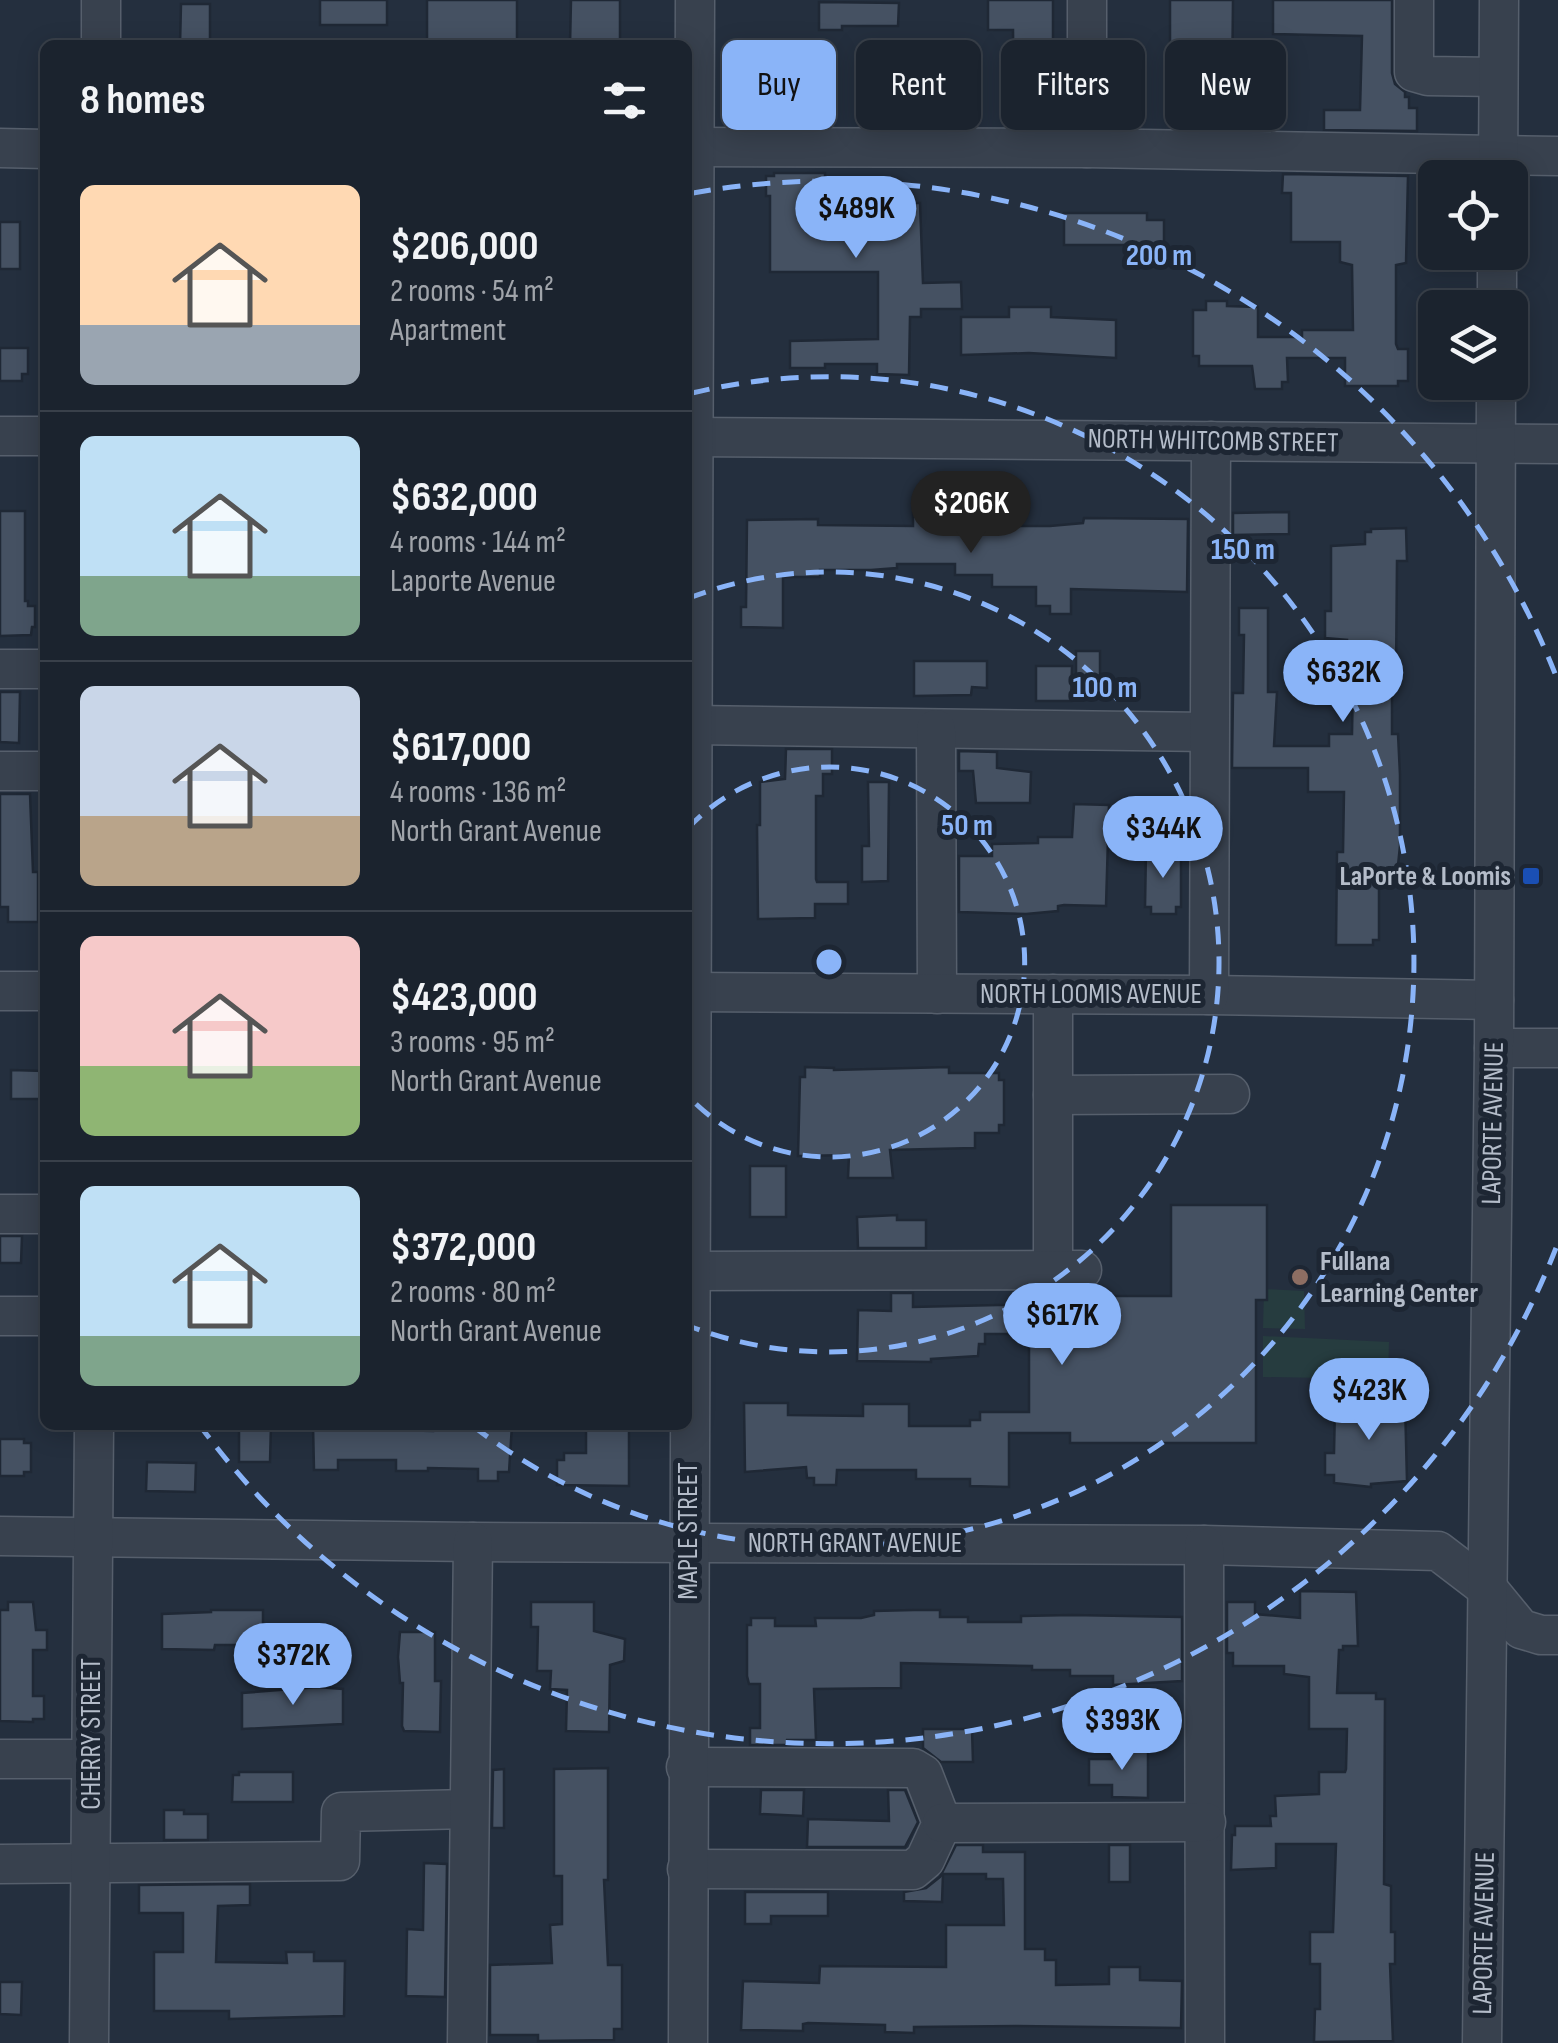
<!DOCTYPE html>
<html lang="en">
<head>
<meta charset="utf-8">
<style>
	:root { --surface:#1b232e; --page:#282f3a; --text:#f1f3f6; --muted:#a0a4aa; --line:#39404a; --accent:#8ab4f8 }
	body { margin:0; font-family:"Sofia Sans Condensed",sans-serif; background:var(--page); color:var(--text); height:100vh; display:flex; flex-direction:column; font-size:38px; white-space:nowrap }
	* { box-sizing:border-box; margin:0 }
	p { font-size:32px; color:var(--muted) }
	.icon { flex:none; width:55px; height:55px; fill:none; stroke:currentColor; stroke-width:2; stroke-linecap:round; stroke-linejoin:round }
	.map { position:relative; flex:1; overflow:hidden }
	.side { position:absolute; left:40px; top:40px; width:652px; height:1390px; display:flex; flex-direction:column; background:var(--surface); border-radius:15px; box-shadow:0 5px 25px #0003,0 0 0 2px var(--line) }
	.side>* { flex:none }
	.hud { position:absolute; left:722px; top:40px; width:685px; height:90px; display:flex; gap:20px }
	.fabs { position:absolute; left:1418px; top:160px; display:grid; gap:20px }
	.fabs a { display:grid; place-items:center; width:110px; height:110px; border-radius:15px; background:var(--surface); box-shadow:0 5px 25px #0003,0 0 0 2px var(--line); font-size:50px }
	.price { position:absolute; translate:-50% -85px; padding:0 22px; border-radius:35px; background:var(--accent); color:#111; font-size:32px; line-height:65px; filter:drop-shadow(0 2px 5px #0008) }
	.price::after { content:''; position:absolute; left:50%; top:60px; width:30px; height:22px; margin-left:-15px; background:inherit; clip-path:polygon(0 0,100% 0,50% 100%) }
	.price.active { background:#222; color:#fff }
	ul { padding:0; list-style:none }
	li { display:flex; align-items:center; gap:30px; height:250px; padding:0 40px }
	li+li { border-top:2px solid var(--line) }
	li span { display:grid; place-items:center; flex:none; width:280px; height:200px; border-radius:15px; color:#555 }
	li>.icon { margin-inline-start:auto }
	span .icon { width:120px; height:120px; fill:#fffc; stroke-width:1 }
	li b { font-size:42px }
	h2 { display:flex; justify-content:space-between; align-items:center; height:120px; padding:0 40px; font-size:42px }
	.tag { padding:0 35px; border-radius:15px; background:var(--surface); box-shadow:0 5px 25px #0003,0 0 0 2px var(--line); font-size:35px; line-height:90px }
	.tag.active { background:var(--accent); color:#111 }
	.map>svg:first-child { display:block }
	.green { fill:#263c3f }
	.building { fill:#455162; stroke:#1f2835; stroke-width:2.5 }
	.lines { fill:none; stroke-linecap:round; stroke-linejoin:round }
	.minor-casing { stroke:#565f6c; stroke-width:41 }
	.minor { stroke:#38414e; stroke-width:38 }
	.ring { fill:none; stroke:#8ab4f8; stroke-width:5; stroke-dasharray:18 12 }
	.transit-dot { fill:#1a4fb4; stroke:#1d2633; stroke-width:4 }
	.education-dot { fill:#8d6e63; stroke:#1d2633; stroke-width:4 }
	.labels { text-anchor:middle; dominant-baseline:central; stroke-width:10; stroke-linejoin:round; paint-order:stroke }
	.street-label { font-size:28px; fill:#b4bcc9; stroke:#1d2633 }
	.poi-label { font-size:28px; font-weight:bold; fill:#b4bcc9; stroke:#1d2633; text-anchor:end }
	.centre { fill:#8ab4f8; stroke:#1d2633; stroke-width:5 }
	.ring-label { font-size:30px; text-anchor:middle; font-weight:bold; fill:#8ab4f8; stroke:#1d2633; stroke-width:10; stroke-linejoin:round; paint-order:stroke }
</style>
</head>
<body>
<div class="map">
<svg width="1558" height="2043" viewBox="0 0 1558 2043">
	<rect width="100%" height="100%" fill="#242f3e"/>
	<!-- green -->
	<g class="green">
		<path d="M1264 1289 1304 1291 1305 1329 1263 1328Z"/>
		<path d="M1263 1336 1389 1342 1388 1379 1263 1377Z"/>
	</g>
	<!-- building -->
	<g class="building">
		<rect x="320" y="0" width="67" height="25"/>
		<path d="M427 0H517V45H473L472 40H427Z"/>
		<path d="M571 0H620V45H570Z"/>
		<path d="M988 0H1053V114L1014 115 1013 30H988Z"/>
		<path d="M1170 0H1233L1232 93H1206L1207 65H1203V46H1170Z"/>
		<path d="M1273 0H1392V73L1395 84 1405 92V97H1409V108H1417V131L1324 130V110H1360L1362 36 1273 34Z"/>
		<path d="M819 2 899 3 898 26H842V30H819Z"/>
		<path d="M181 4H210V45H180Z"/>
		<path d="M778 79H805L804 125H776Z"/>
		<path d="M889 96 916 97 915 125H888Z"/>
		<path d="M774 173H825V183L903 184V203H920L923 283 961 282 962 309H921V317H910L909 375 877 374V364H825V368H790V341L878 339V272H770V196H766V176H774Z"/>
		<path d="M1283 174 1408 176 1406 263 1396 265V344L1398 349H1408V381H1398V386H1345V358H1287L1288 382H1282V389H1255L1252 366H1199V356H1193V310H1206V301H1227V306L1258 307V337H1302V330H1353L1352 265 1340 262V242H1291V193H1282Z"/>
		<path d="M1064 213H1147V220H1164V260H1131L1132 245H1064Z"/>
		<rect x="0" y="222" width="20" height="47"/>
		<path d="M1009 307H1051V317L1116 320V358L1029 353 961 355V317H1009Z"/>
		<path d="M0 348H28V374H22V381H0Z"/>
		<path d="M0 511H25V601H28V606H35V627H32L31 635 0 636Z"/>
		<path d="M1289 512V534L1233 535V513Z"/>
		<path d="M913 513H946V524L974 526H1050L1083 523 1084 518 1188 519 1187 592 1071 589V614H1050V606H1036V587H992V575H955V564H897V568L871 570H820V577H783V628L741 627V607H746L747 520 818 519V525L913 526Z"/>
		<path d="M1406 528 1407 561H1397L1396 675H1392V734H1398L1400 775V846L1396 885 1379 884V940H1373V945H1336L1337 852H1343L1344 792H1308V768H1232L1233 693H1243L1244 635H1239V608H1268V692H1277L1274 746H1329V734H1352L1353 679H1347V640L1325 638V611H1331V546L1365 544V532H1371V529Z"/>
		<rect x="1076" y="651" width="24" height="27"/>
		<path d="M914 661H987V688L972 687 971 695 914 696Z"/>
		<path d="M1036 666H1072L1071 701H1036Z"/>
		<path d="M0 692H20L19 743 0 742Z"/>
		<path d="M786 749H832V774H823V796H816V879L817 882H848V904H815V918L758 919 757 825H760V782L785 779Z"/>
		<path d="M959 751 997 752V768L1031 772 1030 803H976L973 771H959Z"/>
		<path d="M868 782H889L888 881 862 882V846H869Z"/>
		<path d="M0 794H30L33 872H38V922H8V907H0Z"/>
		<path d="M1074 804 1109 805 1106 906 1064 905 1058 906V911L1026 914 959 912V856H992V844L1038 843V837H1072Z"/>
		<path d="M1146 850H1181V907H1176V914H1151V907H1145Z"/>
		<path d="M805 1067 834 1068V1070L949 1067V1073H999V1080H1004V1125H999V1133H975V1148L890 1150 893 1178H848L849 1155 798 1156 800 1077H805Z"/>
		<path d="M11 1070 45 1071 44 1099H11Z"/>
		<rect x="750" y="1166" width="36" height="51"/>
		<path d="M1171 1205H1267V1300H1256V1443H1070V1433H1009V1487L970 1486V1479H916V1470H837L836 1485H814V1478H807L806 1467 745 1472 744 1403H788V1415L863 1416V1404H909V1426H970V1420H980V1412H1029V1334H985V1344H979L978 1356 931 1359V1362L857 1361 858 1310 891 1311V1293H913V1307L999 1305H1011V1309H1071V1296H1171Z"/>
		<path d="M897 1215V1220H926V1248H858L857 1217Z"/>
		<path d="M0 1236H22L21 1263H0Z"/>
		<path d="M1379 1397 1405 1402 1407 1481 1371 1484V1487L1334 1483V1475H1325V1453H1334L1335 1406H1342V1400Z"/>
		<path d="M239 1425H271L270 1462H239Z"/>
		<path d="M313 1425H388V1430L433 1431V1425H512L509 1472H498V1481H478V1469L428 1468V1471H396V1460H338V1470H314Z"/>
		<path d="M586 1425H629V1486L557 1485V1460H564V1453H586Z"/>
		<path d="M0 1439H24V1443H31V1472H24V1476H0Z"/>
		<path d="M147 1462 196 1463 195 1492 146 1491Z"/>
		<path d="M1300 1591 1356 1592 1358 1646H1343V1650H1339L1337 1693H1376V1699H1385L1384 1884 1391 1886V1932H1395V1964H1390L1393 2041 1314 2042 1315 2009H1320V1964H1310V1932H1333L1336 1844H1276V1868L1231 1870 1232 1835H1235V1826H1271L1270 1816H1276L1275 1796 1319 1794V1772H1345L1346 1769 1347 1729H1309V1677L1284 1674V1666H1233V1653H1227V1602H1255V1614L1300 1618Z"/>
		<path d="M8 1602H33L36 1630H47V1650H33V1696H44V1719H33V1722L0 1721V1610H8Z"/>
		<path d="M531 1602H594V1631L625 1639 624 1661 610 1665 609 1732 566 1731 567 1690 550 1689 551 1671H537L538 1627H531Z"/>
		<path d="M211 1610H263V1645H215L214 1650 162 1649V1614L211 1612Z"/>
		<path d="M914 1610H940V1617H968V1622H1021V1616L1072 1615 1182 1617V1681L1113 1685V1676H1070V1670H1032V1666L901 1663V1688L814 1689 816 1740H787L786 1745H750V1728H760V1684H749L747 1676V1625H751V1618H775V1626H816L815 1618H861L874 1615V1611Z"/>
		<path d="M400 1632H435V1681H441L440 1732 404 1731 402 1726 403 1683H400L398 1657Z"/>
		<path d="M317 1687 343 1689V1724L242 1729V1693Z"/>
		<path d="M923 1729H972L973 1762H941L923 1748Z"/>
		<path d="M1112 1750H1148V1798L1112 1797V1785H1089V1759H1112Z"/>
		<path d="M608 1768V1880H604L608 1965H622V2029H614V2040L538 2041V2035H490V1965L552 1963 550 1925 562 1924V1876H554V1769Z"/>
		<path d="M504 1769V1828H492L493 1770Z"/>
		<path d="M239 1772H293V1802H232L233 1775H239Z"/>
		<path d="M761 1790H804L803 1816 760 1814Z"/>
		<path d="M888 1790H905L918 1822 905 1847H807L808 1819 889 1821Z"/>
		<path d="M164 1810H184V1814H208V1840H164Z"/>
		<path d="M956 1845H983V1852H1025V1949H1045V1960H1056V1985L1109 1984V1967H1140V1980L1182 1981 1181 2028 1017 2026 914 2027V2033L885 2032V2025L808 2023 803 2024V2031L741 2030 743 1981 819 1983 820 1966 946 1967V1925H1004L1003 1879H986V1874H943L942 1902 904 1901V1892L926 1888 940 1877Z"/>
		<rect x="1109" y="1845" width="21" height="37"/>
		<path d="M424 1863 447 1864 445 1997 406 1996 407 1929 423 1930Z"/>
		<path d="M250 1884V1905L218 1906 216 1962 287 1963 286 1952H314V1961H345L344 2016 229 2019V2011H154V1952H183V1913H139V1885Z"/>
		<path d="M745 1892H828V1916H771V1924H745Z"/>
		<path d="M0 1982H22L21 2015 0 2014Z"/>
	</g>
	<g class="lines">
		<!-- minor casing -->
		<g class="minor-casing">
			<g id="minor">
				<path d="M1087 0V148"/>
				<path d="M1414 0V72L1428 76 1498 77"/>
				<path d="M101 45V0"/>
				<path d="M688 147 1087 148 1558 156"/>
				<path d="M0 148 45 149"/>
				<path d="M1498 178 1499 0"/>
				<path d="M1497 308V252"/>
				<path d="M0 436H45"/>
				<path d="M688 437 1558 444"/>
				<path d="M0 669H45"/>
				<path d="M692 725 1209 732"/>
				<path d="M936 729 937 994"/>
				<path d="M0 771H45"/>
				<path d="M0 991H45"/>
				<path d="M688 992 1209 995 1494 1000"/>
				<path d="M1209 995 1211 441"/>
				<path d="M1494 1048H1558"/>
				<path d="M1053 1095 1230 1094"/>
				<path d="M0 1214H45"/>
				<path d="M1053 1270V994"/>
				<path d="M690 1271 1082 1270"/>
				<path d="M0 1316H45"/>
				<path d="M0 1536 473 1542 1204 1545 1438 1551 1489 1590 1521 1629 1541 1635H1558"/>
				<path d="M1204 1545 1205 2043"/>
				<path d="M0 1759H90"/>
				<path d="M686 1767 913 1768 923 1774 942 1823 925 1860 913 1870 687 1869"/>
				<path d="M942 1823 1206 1822"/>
				<path d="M0 1864 340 1861 341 1812 469 1809"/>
				<path d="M89 2043 94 1425"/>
				<path d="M467 2043 473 1542"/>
				<path d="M688 2043 695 0"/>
				<path d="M1482 2043 1494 1048 1496 382"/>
			</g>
		</g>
		<!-- minor -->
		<use href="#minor" class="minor"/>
	</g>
	<!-- distance rings -->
	<g class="ring">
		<path d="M688 828A195 195 0 1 1 688 1096"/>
		<path d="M689 598A390 390 0 1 1 689 1326"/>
		<path d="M692 393A585 585 0 1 1 473 1426"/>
		<path d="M1556 1248A781 781 0 0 1 201 1427M693 193A781 781 0 0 1 1556 676"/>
	</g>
	<!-- markers -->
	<rect class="transit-dot" x="1521" y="866" width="20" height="20" rx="5"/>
	<circle class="education-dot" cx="1300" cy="1277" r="10"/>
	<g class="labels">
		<!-- street labels -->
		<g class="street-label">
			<text transform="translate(1213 441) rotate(1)">NORTH WHITCOMB STREET</text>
			<text x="1091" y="994">NORTH LOOMIS AVENUE</text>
			<text transform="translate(1493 1123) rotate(-89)">LAPORTE AVENUE</text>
			<text transform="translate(688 1531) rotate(-90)">MAPLE STREET</text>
			<text x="855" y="1543">NORTH GRANT AVENUE</text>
			<text transform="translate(91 1734) rotate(-90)">CHERRY STREET</text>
			<text transform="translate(1484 1933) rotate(-89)">LAPORTE AVENUE</text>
		</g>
		<!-- poi labels -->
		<g class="poi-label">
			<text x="1511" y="876">LaPorte &amp; Loomis</text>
			<text x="1320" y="1261" text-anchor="start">Fullana<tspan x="1320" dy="32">Learning Center</tspan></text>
		</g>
	</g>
	<circle cx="829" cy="962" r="15" class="centre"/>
	<g class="ring-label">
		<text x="1159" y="265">200 m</text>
		<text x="1243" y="559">150 m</text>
		<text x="1105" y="697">100 m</text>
		<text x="967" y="835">50 m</text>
	</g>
</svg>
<div class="fabs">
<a><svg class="icon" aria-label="locate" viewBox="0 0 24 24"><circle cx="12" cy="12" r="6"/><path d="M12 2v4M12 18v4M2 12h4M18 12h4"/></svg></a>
<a><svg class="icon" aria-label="layers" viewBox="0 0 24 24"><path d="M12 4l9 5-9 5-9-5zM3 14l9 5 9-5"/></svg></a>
</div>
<b class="price" style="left:856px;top:261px">$489K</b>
<b class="price active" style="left:971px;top:556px">$206K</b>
<b class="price" style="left:1343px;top:725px">$632K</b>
<b class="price" style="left:1163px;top:881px">$344K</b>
<b class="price" style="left:1062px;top:1368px">$617K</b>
<b class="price" style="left:1369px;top:1443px">$423K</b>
<b class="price" style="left:293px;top:1708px">$372K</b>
<b class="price" style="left:1122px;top:1773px">$393K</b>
<div class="hud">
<a class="tag active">Buy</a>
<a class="tag">Rent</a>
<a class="tag">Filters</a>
<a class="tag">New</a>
</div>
<section class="side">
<h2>8 homes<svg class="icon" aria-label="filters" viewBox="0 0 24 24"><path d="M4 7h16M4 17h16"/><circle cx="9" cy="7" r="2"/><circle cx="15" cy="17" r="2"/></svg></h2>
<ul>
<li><span style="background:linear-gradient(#ffd9b3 70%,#9aa5b1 0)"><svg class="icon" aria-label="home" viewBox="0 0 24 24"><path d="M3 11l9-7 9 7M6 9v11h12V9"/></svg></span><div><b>$206,000</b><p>2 rooms · 54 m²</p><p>Apartment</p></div></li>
<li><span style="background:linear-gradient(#bfe0f5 70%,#7fa58c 0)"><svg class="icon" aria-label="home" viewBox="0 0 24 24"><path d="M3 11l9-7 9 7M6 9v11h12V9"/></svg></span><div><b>$632,000</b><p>4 rooms · 144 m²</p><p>Laporte Avenue</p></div></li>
<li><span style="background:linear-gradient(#c9d6e8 65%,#b9a48a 0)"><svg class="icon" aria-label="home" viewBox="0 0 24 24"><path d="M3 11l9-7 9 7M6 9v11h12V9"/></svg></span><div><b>$617,000</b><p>4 rooms · 136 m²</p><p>North Grant Avenue</p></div></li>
<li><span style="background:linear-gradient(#f6c9c9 65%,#8fb573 0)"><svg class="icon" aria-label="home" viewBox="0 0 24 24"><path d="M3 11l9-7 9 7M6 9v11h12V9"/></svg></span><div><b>$423,000</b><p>3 rooms · 95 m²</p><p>North Grant Avenue</p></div></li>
<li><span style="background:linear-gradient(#bfe0f5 75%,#7fa58c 0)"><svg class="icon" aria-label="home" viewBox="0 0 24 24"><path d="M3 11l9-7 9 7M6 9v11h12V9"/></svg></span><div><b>$372,000</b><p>2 rooms · 80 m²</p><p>North Grant Avenue</p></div></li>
</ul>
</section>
</div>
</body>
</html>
